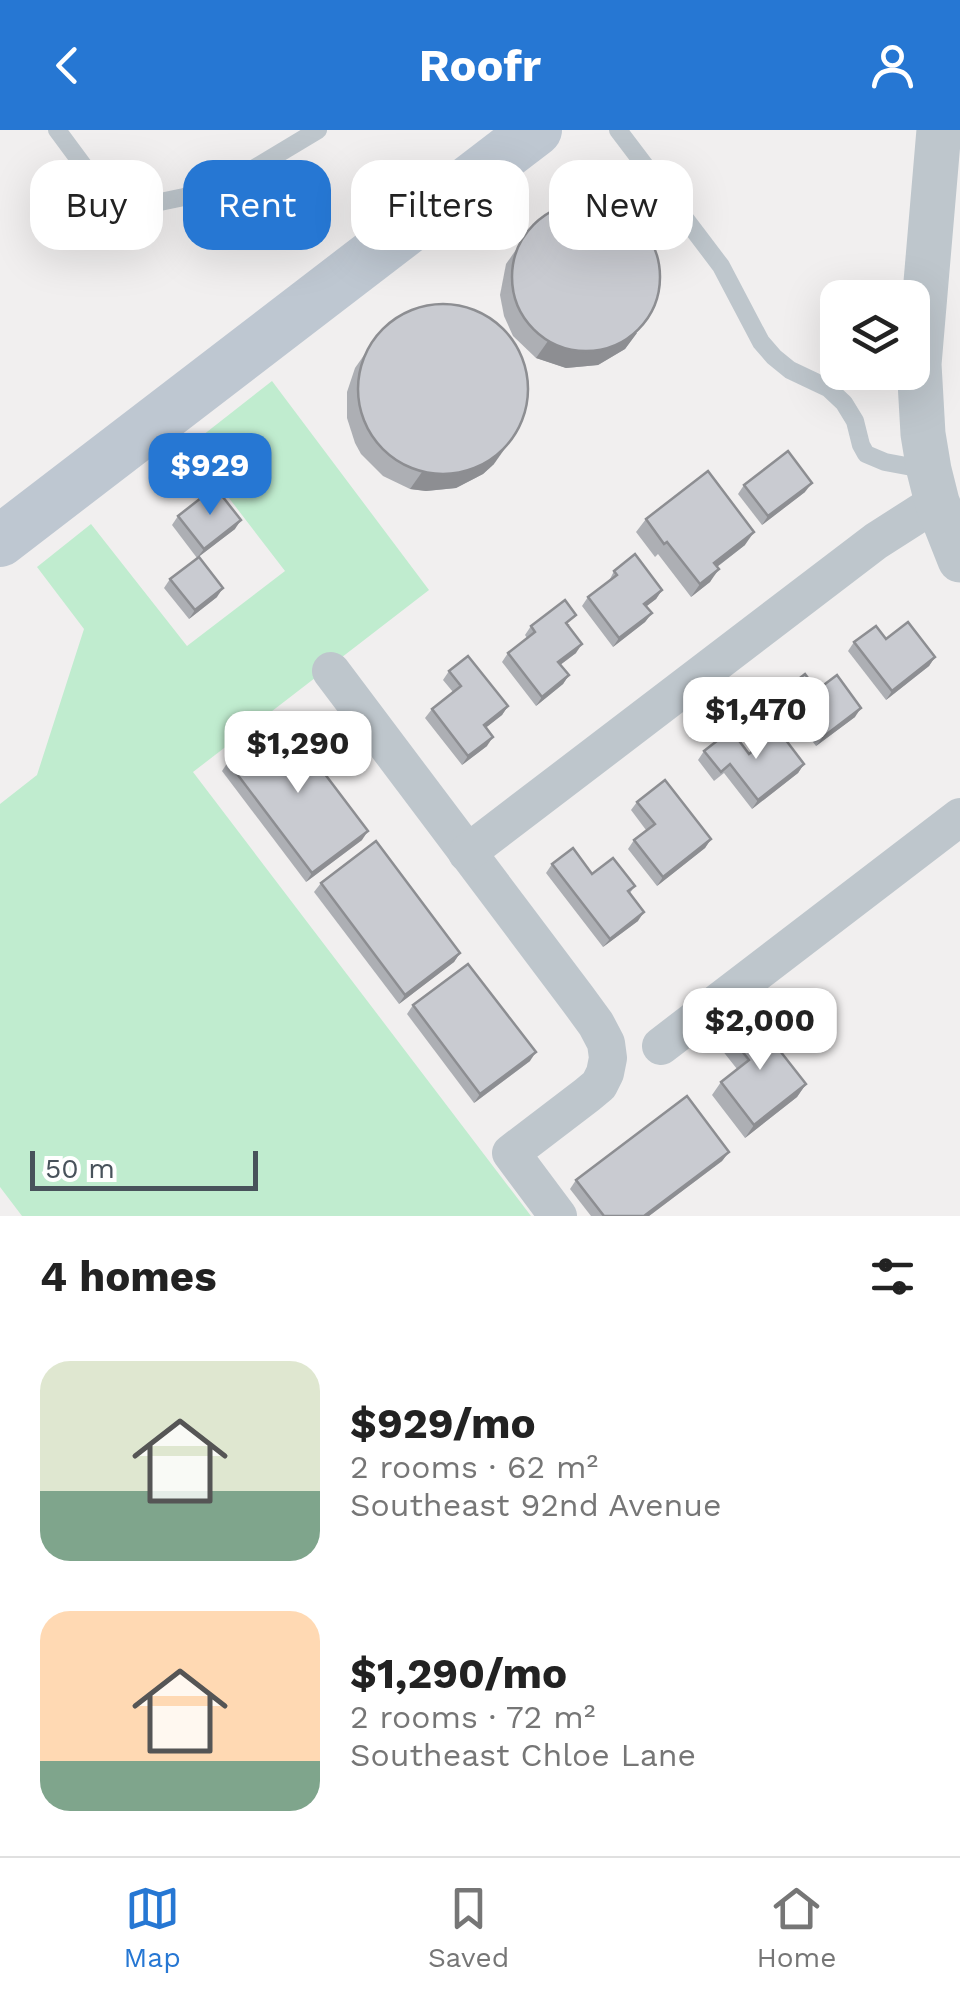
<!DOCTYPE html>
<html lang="en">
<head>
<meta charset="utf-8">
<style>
	:root { --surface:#fff; --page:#f2f2f2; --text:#222; --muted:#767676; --line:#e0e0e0; --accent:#2677d3 }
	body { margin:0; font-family:"Work Sans",sans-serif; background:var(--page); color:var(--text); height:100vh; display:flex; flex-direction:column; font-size:38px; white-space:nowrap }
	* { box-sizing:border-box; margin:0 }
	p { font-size:32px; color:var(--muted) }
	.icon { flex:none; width:55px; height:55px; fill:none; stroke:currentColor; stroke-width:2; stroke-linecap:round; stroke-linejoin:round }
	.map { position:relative; height:1086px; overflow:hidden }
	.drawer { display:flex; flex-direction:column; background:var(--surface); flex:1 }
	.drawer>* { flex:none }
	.guide { position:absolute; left:30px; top:30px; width:900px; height:90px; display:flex; gap:20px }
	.buttons { position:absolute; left:820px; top:150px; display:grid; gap:20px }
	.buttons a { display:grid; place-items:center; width:110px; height:110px; border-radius:20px; background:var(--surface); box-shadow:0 10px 40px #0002; font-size:50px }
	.scale { position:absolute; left:30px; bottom:25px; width:228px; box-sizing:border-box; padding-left:10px; border:5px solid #48525b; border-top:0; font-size:28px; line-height:35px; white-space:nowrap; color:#48525b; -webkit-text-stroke:8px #fff; paint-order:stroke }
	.price { position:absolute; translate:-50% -85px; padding:0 22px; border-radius:20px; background:#fff; color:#222; font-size:32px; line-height:65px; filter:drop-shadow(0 2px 5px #0008) }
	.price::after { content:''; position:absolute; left:50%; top:60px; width:30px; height:22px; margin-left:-15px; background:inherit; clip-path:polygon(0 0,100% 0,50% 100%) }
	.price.active { background:var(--accent); color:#fff }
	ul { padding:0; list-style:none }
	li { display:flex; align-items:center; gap:30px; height:250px; padding:0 40px }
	li span { display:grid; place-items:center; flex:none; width:280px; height:200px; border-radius:30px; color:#555 }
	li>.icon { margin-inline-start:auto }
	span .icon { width:120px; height:120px; fill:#fffc; stroke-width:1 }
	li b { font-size:42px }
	h2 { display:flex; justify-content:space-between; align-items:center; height:120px; padding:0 40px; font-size:42px }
	.pill { padding:0 35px; border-radius:30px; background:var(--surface); box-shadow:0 10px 40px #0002; font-size:35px; line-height:90px }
	.pill.active { background:var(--accent); color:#fff }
	header { display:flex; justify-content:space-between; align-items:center; height:130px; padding:0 40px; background:var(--accent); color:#fff; font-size:45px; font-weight:700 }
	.menu { display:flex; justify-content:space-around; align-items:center; height:140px; border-top:2px solid var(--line); background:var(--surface); font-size:28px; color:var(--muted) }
	.menu a { display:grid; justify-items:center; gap:5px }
	.menu .active { color:var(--accent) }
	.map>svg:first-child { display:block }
	.green { fill:#c0eccf }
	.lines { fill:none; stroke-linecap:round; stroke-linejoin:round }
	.service { stroke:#bec6cc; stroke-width:18 }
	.minor { stroke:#bec6cc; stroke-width:38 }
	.tertiary { stroke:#bec6cc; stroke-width:45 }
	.secondary { stroke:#bec7d1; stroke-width:52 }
	.wall { fill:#adafb4 }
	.shaded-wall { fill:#8d8e92 }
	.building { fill:#c9cbd1; stroke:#8d8e92; stroke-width:2.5 }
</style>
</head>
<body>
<header><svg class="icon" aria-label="back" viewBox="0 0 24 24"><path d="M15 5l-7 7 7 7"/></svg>Roofr<svg class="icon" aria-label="person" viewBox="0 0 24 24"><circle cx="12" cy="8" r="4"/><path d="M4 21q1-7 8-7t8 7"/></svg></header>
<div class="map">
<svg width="960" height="1086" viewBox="0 0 960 1086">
	<rect width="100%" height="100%" fill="#f1efef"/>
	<!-- green -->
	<path class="green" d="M272 251 429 460 193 642 531 1086H22L0 1057V674L37 645 84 499 37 437 91 394 187 516 285 441 189 316Z"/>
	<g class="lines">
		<!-- service -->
		<g class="service">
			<path d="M57 0 117 81 184 67 253 39 318 0"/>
			<path d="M618 0 721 136 761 212 774 227 790 240 828 258 844 273 855 291 861 315 866 324 885 332 928 340"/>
		</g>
		<!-- minor -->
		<g class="minor">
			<path d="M331 541 577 868 596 894 606 913 608 928 605 943 599 955 587 965 511 1023 558 1086"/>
			<path d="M467 723 876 411 937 372"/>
			<path d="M661 916 960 687"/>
		</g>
		<!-- tertiary -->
		<path class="tertiary" d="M939 0 919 234 923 304 929 340 937 372 960 430"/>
		<!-- secondary -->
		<path class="secondary" d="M0 411 536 0"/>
	</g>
	<!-- wall -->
	<g class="wall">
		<path d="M536 91 655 177 625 219 598 235 566 238 536 228 513 206 504 186 500 165 506 134Z"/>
		<path d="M381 201 494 334 483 344 456 358 426 361 410 359 383 346 361 324 355 313 347 288V262L355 238Z"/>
		<path d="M744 355 805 362 762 395 738 364Z"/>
		<path d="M178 386 235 399 197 428 172 395Z"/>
		<path d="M646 389 745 415 717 437 710 452 691 467 658 424 655 427 636 402Z"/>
		<path d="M614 441 662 460 656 469 646 476 652 483 645 492 613 517 582 476 588 467 609 451Z"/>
		<path d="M170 449 217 467 189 489 164 458Z"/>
		<path d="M570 494 567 496 576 523 560 535 569 545 563 554 536 576 502 532 508 523 527 508 525 505 531 496Z"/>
		<path d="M886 509 935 527 929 536 886 570 848 521 854 512Z"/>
		<path d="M449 541 508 576 502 585 486 597 487 616 462 635 425 588 432 579 453 562 443 550Z"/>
		<path d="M817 560 855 587 816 616 796 590 788 596 771 574 778 565Z"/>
		<path d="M704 621 749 624 804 634 798 643 752 679 724 643 714 651 698 630Z"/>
		<path d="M228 632 362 710 306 752 222 641Z"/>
		<path d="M637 672 711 709 705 718 657 756 628 719 634 710 646 700 631 680Z"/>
		<path d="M552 734 592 744 635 756 630 763 638 791 603 817 546 743Z"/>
		<path d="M321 753 460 823 454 832 399 874 314 762Z"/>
		<path d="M413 875 530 931 474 973 407 884Z"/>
		<path d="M727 902 806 954 797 967 745 1008 712 965 721 952 737 939 718 915Z"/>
		<path d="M729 1022 722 1031 649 1086H591L570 1059 576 1050Z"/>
	</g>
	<!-- shaded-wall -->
	<g class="shaded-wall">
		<path d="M637 203 625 219 598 235 566 238 536 228 548 211Z"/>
		<path d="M506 317 494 334 483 344 456 358 426 361 410 359 422 342Z"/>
		<path d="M812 353 805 362 762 395 768 386Z"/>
		<path d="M241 390 235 399 197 428 204 419Z"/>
		<path d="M754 402 745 415 705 446 714 433Z"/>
		<path d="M719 439 710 452 691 467 700 454Z"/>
		<path d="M223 458 217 467 189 489 195 480Z"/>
		<path d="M662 460 656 469 638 483 644 474Z"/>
		<path d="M652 483 645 492 613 517 619 508Z"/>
		<path d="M582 514 576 523 552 541 558 532Z"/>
		<path d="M935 527 929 536 886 570 892 561Z"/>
		<path d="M569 545 563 554 536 576 542 567Z"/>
		<path d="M508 576 502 585 478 604 484 595Z"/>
		<path d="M861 578 855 587 816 616 823 607Z"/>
		<path d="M493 607 487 616 462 635 468 626Z"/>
		<path d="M804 634 798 643 752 679 758 670Z"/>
		<path d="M368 701 362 710 306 752 312 743Z"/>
		<path d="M711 709 705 718 657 756 663 747Z"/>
		<path d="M644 782 638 791 603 817 610 809Z"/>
		<path d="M460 823 454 832 399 874 405 865Z"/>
		<path d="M536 922 530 931 474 973 480 964Z"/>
		<path d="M806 954 797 967 745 1008 754 995Z"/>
		<path d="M729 1022 722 1031 649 1086H644Z"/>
	</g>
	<!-- building -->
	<g class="building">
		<circle cx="586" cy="147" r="74"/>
		<circle cx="443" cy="259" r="85"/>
		<path d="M788 321 812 353 768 386 744 355Z"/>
		<path d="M708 341 754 402 714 433 719 439 700 454 667 412 664 414 646 389Z"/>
		<path d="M215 357 241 390 204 419 178 386Z"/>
		<path d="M635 424 662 460 644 474 652 483 619 508 588 467 617 445 614 441Z"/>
		<path d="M199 427 223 458 195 480 170 449Z"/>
		<path d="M565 470 576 485 566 493 582 514 558 532 569 545 542 567 508 523 535 502 531 496Z"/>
		<path d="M908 492 935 527 892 561 854 512 876 496 886 509Z"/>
		<path d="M468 526 508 576 484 595 493 607 468 626 432 579 461 556 449 541Z"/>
		<path d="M805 544 817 560 837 545 861 578 823 607 802 581 794 587 778 565Z"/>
		<path d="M284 590 368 701 312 743 228 632Z"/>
		<path d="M731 600 749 624 779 601 804 634 758 670 730 634 721 642 704 621Z"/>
		<path d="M665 650 711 709 663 747 634 710 655 694 637 672Z"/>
		<path d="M376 711 460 823 405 865 321 753Z"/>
		<path d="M573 718 592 744 613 728 635 756 628 761 644 782 610 809 552 734Z"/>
		<path d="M468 834 536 922 480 964 413 875Z"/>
		<path d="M751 884 806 954 754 995 721 952 749 930 727 902Z"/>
		<path d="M687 966 729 1022 644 1086H604L576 1050Z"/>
	</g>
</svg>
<div class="buttons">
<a><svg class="icon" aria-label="layers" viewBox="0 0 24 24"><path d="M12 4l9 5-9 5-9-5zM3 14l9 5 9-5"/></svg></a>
</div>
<div class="scale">50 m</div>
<b class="price active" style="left:210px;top:388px">$929</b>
<b class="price" style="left:756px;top:632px">$1,470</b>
<b class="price" style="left:298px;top:666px">$1,290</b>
<b class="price" style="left:760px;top:943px">$2,000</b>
<div class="guide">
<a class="pill">Buy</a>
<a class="pill active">Rent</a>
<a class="pill">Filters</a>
<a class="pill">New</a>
</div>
</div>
<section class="drawer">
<h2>4 homes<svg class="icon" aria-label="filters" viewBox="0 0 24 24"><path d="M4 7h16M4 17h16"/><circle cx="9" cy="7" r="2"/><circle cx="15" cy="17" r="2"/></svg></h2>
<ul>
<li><span style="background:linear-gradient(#dfe7d0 65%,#7fa58c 0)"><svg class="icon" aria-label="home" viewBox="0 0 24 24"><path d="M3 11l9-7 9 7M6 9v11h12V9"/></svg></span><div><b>$929/mo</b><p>2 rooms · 62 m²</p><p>Southeast 92nd Avenue</p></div></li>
<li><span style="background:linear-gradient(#ffd9b3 75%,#7fa58c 0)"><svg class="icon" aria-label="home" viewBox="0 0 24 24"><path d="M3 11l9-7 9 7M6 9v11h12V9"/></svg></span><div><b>$1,290/mo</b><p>2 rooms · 72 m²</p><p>Southeast Chloe Lane</p></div></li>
</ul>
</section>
<nav class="menu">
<a class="active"><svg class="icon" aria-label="map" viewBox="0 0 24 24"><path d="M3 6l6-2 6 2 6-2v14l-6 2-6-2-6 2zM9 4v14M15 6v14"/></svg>Map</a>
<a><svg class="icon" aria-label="saved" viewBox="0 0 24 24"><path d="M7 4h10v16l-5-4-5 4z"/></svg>Saved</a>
<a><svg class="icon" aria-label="home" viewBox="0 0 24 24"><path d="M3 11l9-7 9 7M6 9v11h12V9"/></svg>Home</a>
</nav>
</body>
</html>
